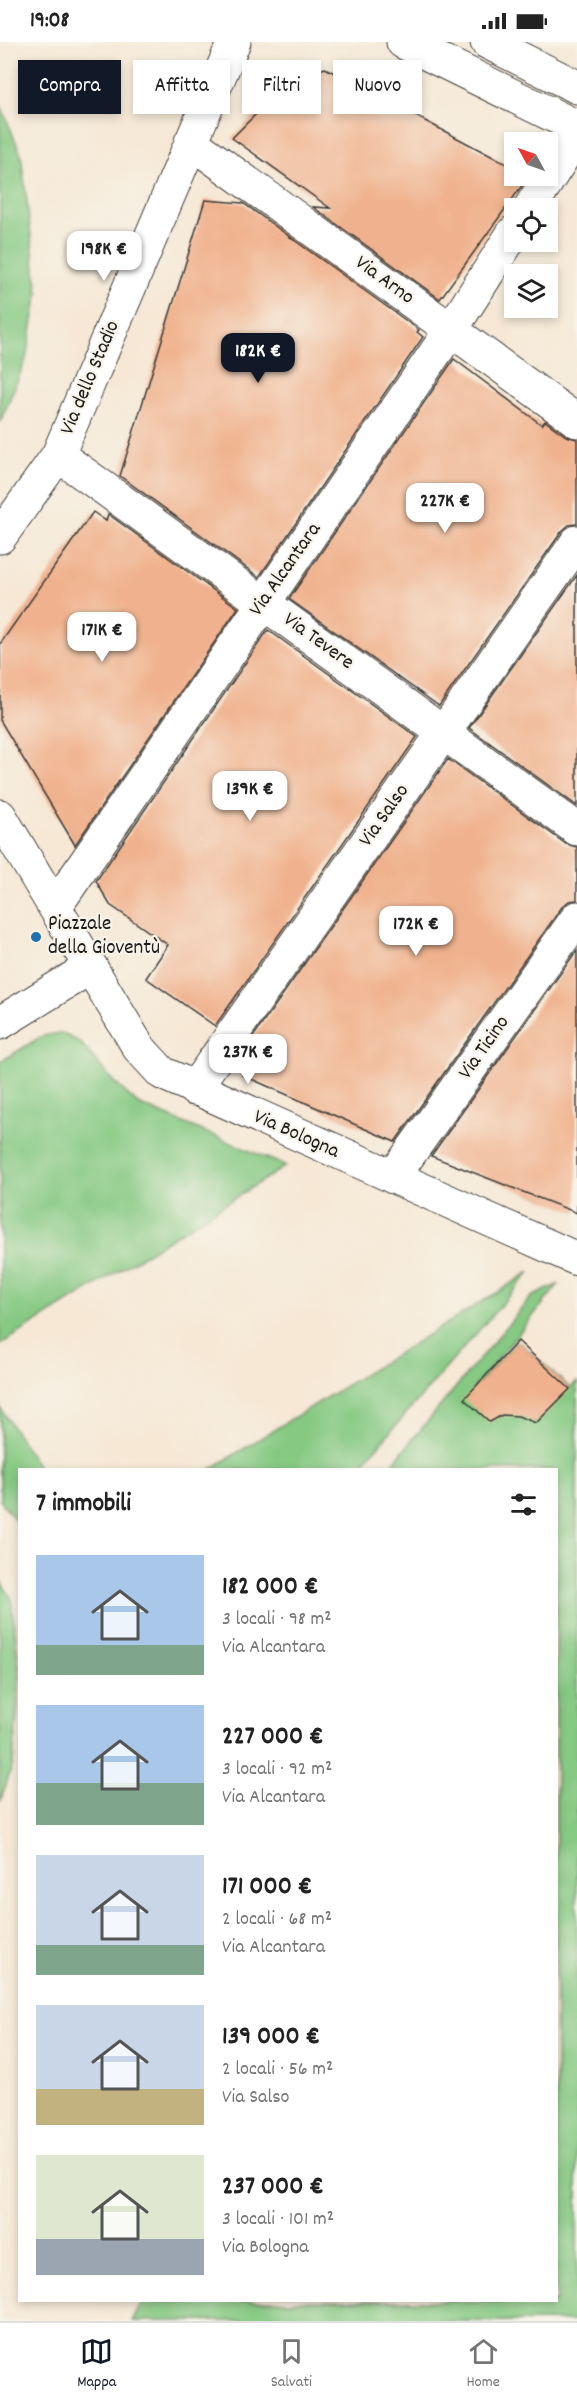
<!DOCTYPE html>
<html lang="it">
<head>
<meta charset="utf-8">
<style>
	:root { --surface:#fff; --page:#f6f6f6; --text:#222; --muted:#767676; --line:#e0e0e0; --accent:#111827 }
	body { margin:0; font-family:Dekko,sans-serif; background:var(--page); color:var(--text); height:100vh; display:flex; flex-direction:column; font-size:22px; white-space:nowrap }
	* { box-sizing:border-box; margin:0 }
	p { font-size:20px; color:var(--muted) }
	.icon { flex:none; width:33px; height:33px; fill:none; stroke:currentColor; stroke-width:2; stroke-linecap:round; stroke-linejoin:round }
	.map { position:relative; flex:1; overflow:hidden }
	.details { position:absolute; left:18px; top:1426px; width:540px; height:834px; display:flex; flex-direction:column; background:var(--surface); border-radius:0px; box-shadow:0 3px 9px #0003 }
	.details>* { flex:none }
	.hud { position:absolute; left:18px; top:18px; width:542px; height:54px; display:flex; gap:12px }
	.needle { width:39px; rotate:310deg }
	.buttons { position:absolute; left:504px; top:90px; display:grid; gap:12px }
	.buttons a { display:grid; place-items:center; width:54px; height:54px; border-radius:0px; background:var(--surface); box-shadow:0 3px 9px #0003; font-size:30px }
	.price { position:absolute; translate:-50% -51px; padding:0 14px; border-radius:12px; background:#fff; color:#222; font-size:20px; line-height:39px; filter:drop-shadow(0 2px 3px #0008) }
	.price::after { content:''; position:absolute; left:50%; top:36px; width:18px; height:14px; margin-left:-9px; background:inherit; clip-path:polygon(0 0,100% 0,50% 100%) }
	.price.on { background:var(--accent); color:#fff }
	ul { padding:0; list-style:none }
	li { display:flex; align-items:center; gap:18px; height:150px; padding:0 18px }
	li span { display:grid; place-items:center; flex:none; width:168px; height:120px; border-radius:0px; color:#555 }
	li>.icon { margin-inline-start:auto }
	span .icon { width:72px; height:72px; fill:#fffc; stroke-width:1 }
	li b { font-size:26px }
	h2 { display:flex; justify-content:space-between; align-items:center; height:72px; padding:0 18px; font-size:26px }
	.pill { padding:0 21px; border-radius:0px; background:var(--surface); box-shadow:0 3px 9px #0003; font-size:21px; line-height:54px }
	.pill.on { background:var(--accent); color:#fff }
	.status { display:flex; justify-content:space-between; align-items:center; height:42px; padding:0 30px; background:var(--surface); direction:ltr }
	.status svg { height:16px; fill:currentColor }
	.dock { display:flex; justify-content:space-around; align-items:center; height:84px; border-top:2px solid var(--line); background:var(--surface); font-size:16px; color:var(--muted) }
	.dock a { display:grid; justify-items:center; gap:3px }
	.dock .on { color:var(--accent) }
	.map>svg:first-child { display:block }
	.green { fill:#86c983; stroke:#517250; stroke-width:1.5 }
	.building { fill:#f0b28e }
	.lines { fill:none; stroke-linecap:round; stroke-linejoin:round }
	.minor-casing { stroke:#3d3b38; stroke-width:35 }
	.tertiary-casing { stroke:#3d3b38; stroke-width:35 }
	.minor { stroke:#fff; stroke-width:33 }
	.tertiary { stroke:#fff; stroke-width:33 }
	.poi-dot { fill:#1f6fb2; stroke:#f7f3e8; stroke-width:2 }
	.labels { text-anchor:middle; dominant-baseline:central; stroke-width:4.5; stroke-linejoin:round; paint-order:stroke }
	.street-label { font-size:21px; fill:#1c1c1c; stroke:#f7f3e8 }
	.poi-label { font-size:21px; fill:#1c1c1c; stroke:#f7f3e8; text-anchor:start }
</style>
</head>
<body>
<div class="status"><b>19:08</b><svg viewBox="0 0 49 12"><path d="M0 12V9h3v3zM5 12V6h3v6zM10 12V3h3v9zM15 12V0h3v12zM26 1h20v11H26zM47 4h2v5h-2z"/></svg></div>
<div class="map">
<svg width="577" height="2279" viewBox="0 0 577 2279">
	<rect width="100%" height="100%" fill="#f7f3e8"/>
	<filter id="ink" filterUnits="userSpaceOnUse"><feTurbulence type="fractalNoise" baseFrequency=".0167" numOctaves="2"/><feDisplacementMap in="SourceGraphic" scale="12" xChannelSelector="R" yChannelSelector="G"/><feConvolveMatrix kernelMatrix="1 2 1 2 8 2 1 2 1" color-interpolation-filters="sRGB"/></filter>
	<filter id="wash" filterUnits="userSpaceOnUse"><feTurbulence type="fractalNoise" baseFrequency=".008" numOctaves="4" result="noise"/><feDisplacementMap in="SourceGraphic" scale="24" xChannelSelector="R" yChannelSelector="G"/><feGaussianBlur stdDeviation="1.35" result="paint"/><feColorMatrix in="noise" values="0 0 0 0 0 0 0 0 0 0 0 0 0 0 0 0 0 1.4 0 .05"/><feComposite in="paint" operator="in"/></filter>
	<g filter="url(#wash)">
		<rect width="100%" height="100%" fill="#f6e8d5"/>
		<!-- green -->
		<g class="green">
			<path d="M0 62 21 112 38 251 26 317 0 381Z"/>
			<path d="M61 991 80 1000 114 1040 138 1062 286 1124 0 1303V1020L42 994Z"/>
			<path d="M530 1230 357 1428H209Z"/>
			<path d="M559 1242 474 1346 518 1299 570 1346 577 1340V2279H132L143 2259H556V1428H387L531 1255Z"/>
			<path d="M0 1365 40 1428H20L19 1483 0 1458Z"/>
			<path d="M0 1538 11 1555 20 1633 13 1722 0 1760Z"/>
		</g>
		<g id="blocks">
			<!-- building -->
			<g class="building">
				<path d="M325 26 514 126V134H529L440 257 313 165 330 166 232 96 290 38Z"/>
				<path d="M205 158 243 161 419 288 417 290 423 295 259 535 120 434Z"/>
				<path d="M454 317 542 383 545 379 566 394 577 397V482L569 483 562 489 439 664 289 557Z"/>
				<path d="M93 470 106 479 108 472 238 566 75 803 0 678V602Z"/>
				<path d="M577 533V764L469 686Z"/>
				<path d="M268 588 417 695 215 984 146 936 168 903 110 863 96 839Z"/>
				<path d="M448 717 566 802 577 805V858L569 859 562 865 395 1100 242 1033 256 1012 246 1005Z"/>
				<path d="M577 908V1171L431 1114Z"/>
				<path d="M518 1299 570 1347 536 1381 518 1374 502 1373 490 1380 464 1357Z"/>
			</g>
		</g>
	</g>
	<g filter="url(#ink)">
		<use href="#blocks" fill-opacity="0" stroke="#3d3b38" stroke-width="1.5"/>
		<g class="lines">
			<!-- minor casing -->
			<g class="minor-casing">
				<g id="minor">
					<path d="M191 100 577 379"/>
					<path d="M530 166 577 93"/>
					<path d="M58 413 577 787"/>
					<path d="M0 495 58 413 234 0"/>
					<path d="M0 774 139 1006 162 1031 577 1217"/>
					<path d="M55 865 451 288 514 190"/>
					<path d="M0 981 91 925"/>
					<path d="M194 1047 577 500"/>
					<path d="M393 1135 577 876"/>
				</g>
			</g>
			<!-- tertiary casing -->
			<g class="tertiary-casing">
				<g id="tertiary">
					<path d="M403 0 577 85"/>
					<path d="M487 0 577 45"/>
				</g>
			</g>
			<!-- minor -->
			<use href="#minor" class="minor"/>
			<!-- tertiary -->
			<use href="#tertiary" class="tertiary"/>
		</g>
	</g>
	<!-- markers -->
	<circle class="poi-dot" cx="36" cy="895" r="6"/>
	<g class="labels">
		<!-- street labels -->
		<g class="street-label">
			<text transform="translate(384 239) rotate(36)">Via Arno</text>
			<text transform="translate(91 336) rotate(-67)">Via dello Stadio</text>
			<text transform="translate(286 528) rotate(-55)">Via Alcantara</text>
			<text transform="translate(318 600) rotate(36)">Via Tevere</text>
			<text transform="translate(385 774) rotate(-55)">Via Salso</text>
			<text transform="translate(485 1006) rotate(-55)">Via Ticino</text>
			<text transform="translate(296 1093) rotate(24)">Via Bologna</text>
		</g>
		<!-- poi labels -->
		<g class="poi-label">
			<text x="48" y="883">Piazzale<tspan x="48" dy="24">della Gioventù</tspan></text>
		</g>
	</g>
</svg>
<div class="buttons">
<a><svg class="needle" viewBox="-14 -14 28 28"><path d="M0-13l5 13h-10z" fill="#e53935"/><path d="M0 13l5-13h-10z" fill="#767676"/></svg></a>
<a><svg class="icon" aria-label="locate" viewBox="0 0 24 24"><circle cx="12" cy="12" r="6"/><path d="M12 2v4M12 18v4M2 12h4M18 12h4"/></svg></a>
<a><svg class="icon" aria-label="layers" viewBox="0 0 24 24"><path d="M12 4l9 5-9 5-9-5zM3 14l9 5 9-5"/></svg></a>
</div>
<b class="price" style="left:104px;top:240px">198K €</b>
<b class="price on" style="left:258px;top:342px">182K €</b>
<b class="price" style="left:445px;top:492px">227K €</b>
<b class="price" style="left:102px;top:621px">171K €</b>
<b class="price" style="left:250px;top:780px">139K €</b>
<b class="price" style="left:416px;top:915px">172K €</b>
<b class="price" style="left:248px;top:1043px">237K €</b>
<div class="hud">
<a class="pill on">Compra</a>
<a class="pill">Affitta</a>
<a class="pill">Filtri</a>
<a class="pill">Nuovo</a>
</div>
<section class="details">
<h2>7 immobili<svg class="icon" aria-label="filters" viewBox="0 0 24 24"><path d="M4 7h16M4 17h16"/><circle cx="9" cy="7" r="2"/><circle cx="15" cy="17" r="2"/></svg></h2>
<ul>
<li><span style="background:linear-gradient(#a9c7e8 75%,#7fa58c 0)"><svg class="icon" aria-label="home" viewBox="0 0 24 24"><path d="M3 11l9-7 9 7M6 9v11h12V9"/></svg></span><div><b>182 000 €</b><p>3 locali · 98 m²</p><p>Via Alcantara</p></div></li>
<li><span style="background:linear-gradient(#a9c7e8 65%,#7fa58c 0)"><svg class="icon" aria-label="home" viewBox="0 0 24 24"><path d="M3 11l9-7 9 7M6 9v11h12V9"/></svg></span><div><b>227 000 €</b><p>3 locali · 92 m²</p><p>Via Alcantara</p></div></li>
<li><span style="background:linear-gradient(#c9d6e8 75%,#7fa58c 0)"><svg class="icon" aria-label="home" viewBox="0 0 24 24"><path d="M3 11l9-7 9 7M6 9v11h12V9"/></svg></span><div><b>171 000 €</b><p>2 locali · 68 m²</p><p>Via Alcantara</p></div></li>
<li><span style="background:linear-gradient(#c9d6e8 70%,#c2b280 0)"><svg class="icon" aria-label="home" viewBox="0 0 24 24"><path d="M3 11l9-7 9 7M6 9v11h12V9"/></svg></span><div><b>139 000 €</b><p>2 locali · 56 m²</p><p>Via Salso</p></div></li>
<li><span style="background:linear-gradient(#dfe7d0 70%,#9aa5b1 0)"><svg class="icon" aria-label="home" viewBox="0 0 24 24"><path d="M3 11l9-7 9 7M6 9v11h12V9"/></svg></span><div><b>237 000 €</b><p>3 locali · 101 m²</p><p>Via Bologna</p></div></li>
</ul>
</section>
</div>
<nav class="dock">
<a class="on"><svg class="icon" aria-label="map" viewBox="0 0 24 24"><path d="M3 6l6-2 6 2 6-2v14l-6 2-6-2-6 2zM9 4v14M15 6v14"/></svg>Mappa</a>
<a><svg class="icon" aria-label="saved" viewBox="0 0 24 24"><path d="M7 4h10v16l-5-4-5 4z"/></svg>Salvati</a>
<a><svg class="icon" aria-label="home" viewBox="0 0 24 24"><path d="M3 11l9-7 9 7M6 9v11h12V9"/></svg>Home</a>
</nav>
</body>
</html>
